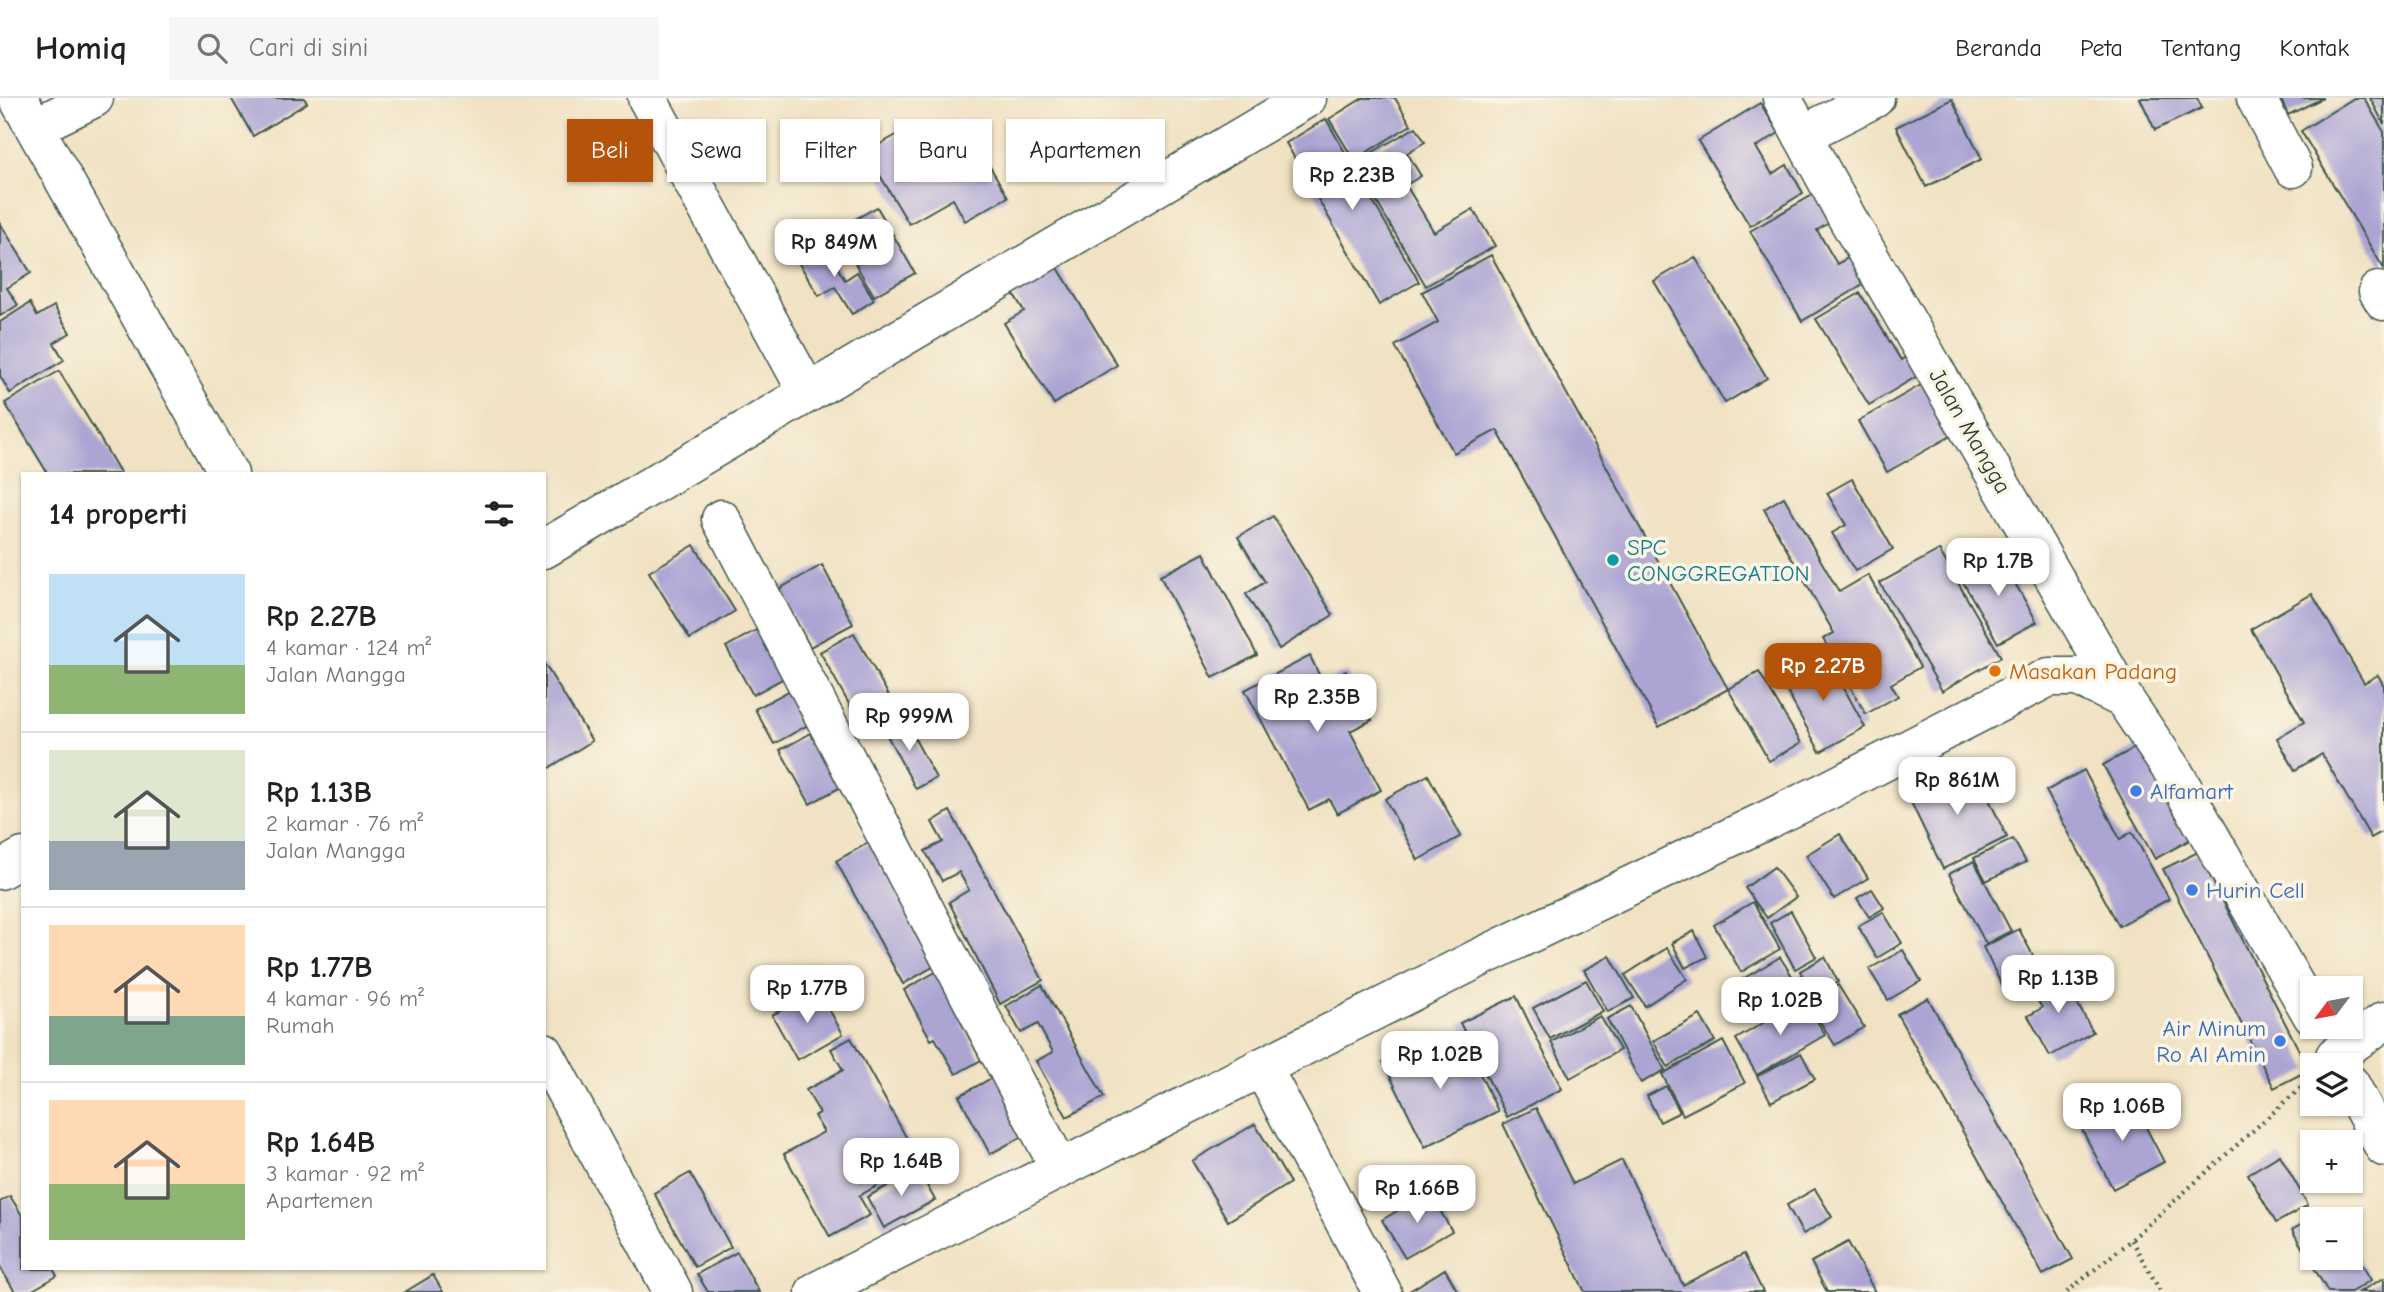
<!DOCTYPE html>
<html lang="id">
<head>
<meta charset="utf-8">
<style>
	:root { --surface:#fff; --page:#f6f6f6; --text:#222; --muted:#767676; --line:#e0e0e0; --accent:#b45309 }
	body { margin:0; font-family:"Comic Neue",sans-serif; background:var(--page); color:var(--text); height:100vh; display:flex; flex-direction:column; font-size:26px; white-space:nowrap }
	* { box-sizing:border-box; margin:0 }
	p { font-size:23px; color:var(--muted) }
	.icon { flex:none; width:38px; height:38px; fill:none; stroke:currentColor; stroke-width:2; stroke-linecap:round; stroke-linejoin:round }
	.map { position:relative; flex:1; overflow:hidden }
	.side { position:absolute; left:21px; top:374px; width:525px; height:798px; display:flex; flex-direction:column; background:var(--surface); border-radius:0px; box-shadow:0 2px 5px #0004 }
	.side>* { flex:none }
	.guide { position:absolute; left:567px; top:21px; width:665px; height:63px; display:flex; gap:14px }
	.needle { width:46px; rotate:238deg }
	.controls { position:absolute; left:2300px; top:878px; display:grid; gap:14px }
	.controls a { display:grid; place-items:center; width:63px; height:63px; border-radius:0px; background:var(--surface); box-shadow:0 2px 5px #0004; font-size:35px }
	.price { position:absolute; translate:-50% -60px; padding:0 16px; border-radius:14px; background:#fff; color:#222; font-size:23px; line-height:46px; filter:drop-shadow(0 2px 4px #0008) }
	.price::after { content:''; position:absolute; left:50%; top:42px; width:21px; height:16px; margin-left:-10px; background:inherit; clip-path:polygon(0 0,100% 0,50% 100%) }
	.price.on { background:var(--accent); color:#fff }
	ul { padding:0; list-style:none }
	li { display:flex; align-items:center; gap:21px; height:175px; padding:0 28px }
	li+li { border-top:2px solid var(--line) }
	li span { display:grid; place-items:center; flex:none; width:196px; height:140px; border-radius:0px; color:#555 }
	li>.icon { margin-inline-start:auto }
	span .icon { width:84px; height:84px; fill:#fffc; stroke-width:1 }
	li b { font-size:30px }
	h2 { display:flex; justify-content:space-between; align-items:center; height:84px; padding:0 28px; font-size:30px }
	.chip { padding:0 24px; border-radius:0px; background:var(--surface); box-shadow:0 2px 5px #0004; font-size:24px; line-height:63px }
	.chip.on { background:var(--accent); color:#fff }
	header { display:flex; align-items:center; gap:42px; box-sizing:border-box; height:98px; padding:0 35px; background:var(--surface); border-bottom:2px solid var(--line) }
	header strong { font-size:33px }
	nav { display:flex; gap:38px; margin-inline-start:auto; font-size:24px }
	.search { width:490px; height:63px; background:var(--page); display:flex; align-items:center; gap:18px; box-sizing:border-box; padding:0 24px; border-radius:0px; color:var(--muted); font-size:26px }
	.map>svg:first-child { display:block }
	.building { fill:#aca5d4 }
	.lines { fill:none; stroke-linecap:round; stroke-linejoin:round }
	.minor-casing { stroke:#3e5649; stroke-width:41 }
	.path { stroke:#3e5649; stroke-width:4.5; stroke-dasharray:2 5; stroke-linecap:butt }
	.minor { stroke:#fff; stroke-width:38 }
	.culture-dot { fill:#0f9aa8; stroke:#fcf5e5; stroke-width:2.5 }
	.food-dot { fill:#e8710a; stroke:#fcf5e5; stroke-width:2.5 }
	.shop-dot { fill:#3f7fe0; stroke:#fcf5e5; stroke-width:2.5 }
	.labels { text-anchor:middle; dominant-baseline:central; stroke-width:7; stroke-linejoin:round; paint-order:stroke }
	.street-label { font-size:23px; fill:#1f3d34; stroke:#fcf5e5 }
	.culture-label { font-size:23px; fill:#0d838f; stroke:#fcf5e5; text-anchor:start }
	.food-label { font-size:23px; fill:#c56008; stroke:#fcf5e5; text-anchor:start }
	.shop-label { font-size:23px; fill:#366cbe; stroke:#fcf5e5; text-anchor:start }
</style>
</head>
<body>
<header>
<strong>Homiq</strong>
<div class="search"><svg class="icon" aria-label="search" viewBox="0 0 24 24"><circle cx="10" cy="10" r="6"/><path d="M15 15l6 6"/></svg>Cari di sini</div>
<nav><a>Beranda</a><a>Peta</a><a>Tentang</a><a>Kontak</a></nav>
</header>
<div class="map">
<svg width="2384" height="1194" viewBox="0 0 2384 1194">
	<rect width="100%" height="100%" fill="#fcf5e5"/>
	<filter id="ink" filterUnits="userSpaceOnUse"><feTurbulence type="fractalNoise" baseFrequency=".0143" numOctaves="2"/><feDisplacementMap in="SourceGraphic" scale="14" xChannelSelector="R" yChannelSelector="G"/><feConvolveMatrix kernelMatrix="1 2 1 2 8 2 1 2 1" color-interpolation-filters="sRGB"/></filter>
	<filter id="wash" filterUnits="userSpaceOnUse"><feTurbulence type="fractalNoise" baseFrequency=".00686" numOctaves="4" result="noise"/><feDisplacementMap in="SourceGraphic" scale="28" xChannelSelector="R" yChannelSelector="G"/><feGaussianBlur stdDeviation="1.57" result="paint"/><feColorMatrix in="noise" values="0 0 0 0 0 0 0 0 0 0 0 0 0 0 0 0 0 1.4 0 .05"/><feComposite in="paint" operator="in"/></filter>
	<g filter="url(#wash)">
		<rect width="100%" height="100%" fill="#f0e2c3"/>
		<g id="blocks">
			<!-- building -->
			<g class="building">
				<path d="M231 0H304L307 5 253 38Z"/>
				<path d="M1363 0H1395L1411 27 1354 62 1329 21Z"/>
				<path d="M2140 0H2197L2202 10 2155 32Z"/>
				<path d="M2280 0H2323L2288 17Z"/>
				<path d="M2354 0H2364L2384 34V171L2301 33Z"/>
				<path d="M2370 0H2384V26Z"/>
				<path d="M1952 1 1982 61 1926 89 1896 29Z"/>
				<path d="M1760 5 1779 35 1756 49 1772 76 1787 67 1803 95 1750 128 1698 43Z"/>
				<path d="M1326 21 1419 184 1379 207 1286 45Z"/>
				<path d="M1416 29 1425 44 1407 55 1421 78 1406 87 1434 134 1473 111 1495 148 1426 188 1354 65Z"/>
				<path d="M900 35 921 72 974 42 1008 99 965 123 953 101 909 126 866 54Z"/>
				<path d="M1816 95 1833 123 1817 132 1837 166 1857 155 1873 181 1802 223 1750 133Z"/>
				<path d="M877 109 915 175 874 198 836 132Z"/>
				<path d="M0 125 31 175 7 190 18 207 0 218Z"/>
				<path d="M823 146 845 182 857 174 874 202 852 216 835 189 819 198 797 162Z"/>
				<path d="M1491 157 1728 591 1659 629 1497 332 1454 355 1395 248 1438 224 1422 194Z"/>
				<path d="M1695 159 1767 280 1725 305 1654 183Z"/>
				<path d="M1057 168 1117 267 1054 306 1004 225 1024 213 1013 195Z"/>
				<path d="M1860 195 1901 262 1912 255 1924 274 1869 307 1816 221Z"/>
				<path d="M30 205 37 218 54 208 70 235 54 245 64 262 10 295 0 278V224Z"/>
				<path d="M59 273 95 332 121 376H48L5 305Z"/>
				<path d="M1928 283 1958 334 1887 374 1858 323Z"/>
				<path d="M1852 381 1893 451 1855 473 1832 435 1846 427 1827 395Z"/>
				<path d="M1784 399 1839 494 1868 477 1920 569 1891 586 1898 598 1866 616 1823 541 1834 535 1764 411Z"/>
				<path d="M1273 418 1333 517 1279 551 1246 496 1265 484 1238 439Z"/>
				<path d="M694 447 735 513 690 541 649 474Z"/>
				<path d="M1939 452 2001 559 1942 593 1880 485Z"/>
				<path d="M1204 455 1257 557 1213 580 1160 478Z"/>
				<path d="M1998 455 2037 524 1998 545 1959 477Z"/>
				<path d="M822 467 853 526 810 549 779 491Z"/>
				<path d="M2312 496 2364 585 2378 577 2384 588V733L2371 740 2322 656 2295 672 2277 640 2304 624 2251 531Z"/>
				<path d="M758 531 784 580 753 597 726 549Z"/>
				<path d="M854 535 893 605 859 624 820 554Z"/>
				<path d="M1826 557 1865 629 1820 654 1780 581Z"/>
				<path d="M1310 558 1323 585 1346 573 1372 622 1350 633 1381 692 1337 716 1329 701 1309 712 1245 592Z"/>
				<path d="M544 565 592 643 544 673Z"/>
				<path d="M1759 574 1801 645 1769 663 1728 591Z"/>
				<path d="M794 590 813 624 774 646 755 611Z"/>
				<path d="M903 619 936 680 916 691 883 630Z"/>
				<path d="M818 631 848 685 810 706 780 652Z"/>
				<path d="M2140 647 2193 740 2155 761 2103 667Z"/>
				<path d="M1972 666 2007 739 1943 771 1908 698Z"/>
				<path d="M2084 672 2120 741 2132 734 2169 801 2119 828 2046 693Z"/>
				<path d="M1428 677 1461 738 1418 762 1385 701Z"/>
				<path d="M950 713 1043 882 1000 906 949 804 969 792 959 774 942 783 925 753 943 744 932 724Z"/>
				<path d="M1840 736 1868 780 1834 801 1806 757Z"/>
				<path d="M877 740 936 867 903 886 836 763Z"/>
				<path d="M2013 741 2026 764 1986 783 1974 760Z"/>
				<path d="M2198 754 2309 972 2274 990 2163 771Z"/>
				<path d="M1974 763 2011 833 1986 846 1949 776Z"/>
				<path d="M1774 769 1796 799 1767 820 1745 790Z"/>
				<path d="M1872 791 1884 810 1869 819 1857 800Z"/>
				<path d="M1753 804 1780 851 1741 874 1714 827Z"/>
				<path d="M1791 813 1816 859 1795 871 1770 825Z"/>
				<path d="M1883 814 1902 845 1877 860 1858 828Z"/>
				<path d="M2019 831 2040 871 2003 890 1983 849Z"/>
				<path d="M1694 833 1707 859 1685 870 1672 845Z"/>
				<path d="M1667 850 1687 881 1645 908 1625 877Z"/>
				<path d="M1903 852 1921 883 1888 902 1869 871Z"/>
				<path d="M1610 858 1634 900 1608 914 1584 872Z"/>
				<path d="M1780 859 1799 889 1759 913 1741 882Z"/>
				<path d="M1825 859 1838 884 1813 897 1800 873Z"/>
				<path d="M941 871 969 922 962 926 981 962 956 976 935 940 931 942 904 892Z"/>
				<path d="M2059 872 2093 934 2050 958 2028 918 2042 910 2030 889Z"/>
				<path d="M1586 882 1603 913 1550 941 1533 910Z"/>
				<path d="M1042 887 1104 999 1067 1019 1036 963 1053 954 1038 926 1021 935 1006 908Z"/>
				<path d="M1838 887 1864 929 1835 947 1808 905Z"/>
				<path d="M818 892 843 936 797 962 772 917Z"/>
				<path d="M1516 898 1562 991 1507 1019 1460 925Z"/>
				<path d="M1928 900 2073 1161 2043 1177 1897 916Z"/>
				<path d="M1804 901 1825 937 1757 977 1736 941Z"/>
				<path d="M1631 908 1665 972 1641 985 1607 921Z"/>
				<path d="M1700 917 1715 943 1668 969 1653 943Z"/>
				<path d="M1600 918 1620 952 1570 980 1551 944Z"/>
				<path d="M851 940 920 1064 859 1098 870 1117 830 1139 784 1056 824 1034 814 1018 820 1015 806 992 843 972 831 951Z"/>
				<path d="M1425 943 1433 961 1465 945 1498 1013 1425 1049 1383 964Z"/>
				<path d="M1723 943 1745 985 1683 1017 1662 976Z"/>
				<path d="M1801 955 1815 981 1771 1004 1757 978Z"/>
				<path d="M997 977 1029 1035 990 1056 959 998Z"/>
				<path d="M1666 988 1680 1014 1660 1024 1647 998Z"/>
				<path d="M2130 999 2164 1064 2113 1091 2079 1026Z"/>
				<path d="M1536 1010 1573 1086 1622 1062 1683 1187 1744 1156 1763 1194H1585L1503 1026Z"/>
				<path d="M1255 1026 1290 1085 1228 1123 1192 1063Z"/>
				<path d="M2280 1057 2308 1107 2276 1125 2248 1076Z"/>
				<path d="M918 1071 935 1102 884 1130 867 1099Z"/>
				<path d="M690 1075 731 1149 695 1169 654 1095Z"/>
				<path d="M1815 1091 1832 1119 1803 1136 1787 1107Z"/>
				<path d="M1429 1094 1452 1133 1405 1160 1382 1122Z"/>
				<path d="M10 1098 23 1119V1171H53L57 1178 29 1194H15L0 1169V1104Z"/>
				<path d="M2330 1110 2336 1122H2312V1160H2350V1146L2371 1182 2351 1194H2328L2292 1132Z"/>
				<path d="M1848 1144 1875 1194H1827L1811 1164Z"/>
				<path d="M737 1154 759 1194H708L697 1176Z"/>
				<path d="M1445 1171 1458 1194H1408Z"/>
				<path d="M433 1177 443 1194H405Z"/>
				<path d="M2384 1180V1194H2359Z"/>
			</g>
		</g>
	</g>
	<g filter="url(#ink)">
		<use href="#blocks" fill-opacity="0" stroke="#3e5649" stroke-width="2"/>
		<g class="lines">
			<!-- minor casing -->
			<g class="minor-casing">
				<g id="minor">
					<path d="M18 0 229 376"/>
					<path d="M647 0 808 295"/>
					<path d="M1782 0 1846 118 2124 601 2174 675 2312 917"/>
					<path d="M2256 0 2293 70"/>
					<path d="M35 29 94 0"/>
					<path d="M1802 37 1875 0"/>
					<path d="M2378 193 2384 203"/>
					<path d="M721 421 1060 1071"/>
					<path d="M544 451 1307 0"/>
					<path d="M0 772 23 759"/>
					<path d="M544 954 673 1194"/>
					<path d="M2335 958 2384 923"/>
					<path d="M1262 969 1382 1194"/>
					<path d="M2350 986 2384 1049"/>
					<path d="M815 1194 1479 860 1827 693 2049 579H2078L2124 601"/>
				</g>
			</g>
			<!-- path -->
			<g class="path">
				<path d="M2131 1142 2161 1194"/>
				<path d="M2067 1194 2131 1142 2306 985"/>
			</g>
			<!-- minor -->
			<use href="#minor" class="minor"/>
		</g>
	</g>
	<!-- markers -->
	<circle class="culture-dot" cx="1613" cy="462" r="7"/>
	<circle class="food-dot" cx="1995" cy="573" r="7"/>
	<g class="shop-dot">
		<circle cx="2136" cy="693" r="7"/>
		<circle cx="2192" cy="792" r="7"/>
		<circle cx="2280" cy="943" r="7"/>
	</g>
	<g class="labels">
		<!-- street labels -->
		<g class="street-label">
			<text transform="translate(1970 333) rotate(60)">Jalan Mangga</text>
		</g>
		<!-- culture labels -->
		<g class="culture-label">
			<text x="1627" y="449">SPC<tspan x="1627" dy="26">CONGGREGATION</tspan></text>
		</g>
		<!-- food labels -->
		<g class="food-label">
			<text x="2009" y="573">Masakan Padang</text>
		</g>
		<!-- shop labels -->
		<g class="shop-label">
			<text x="2150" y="693">Alfamart</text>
			<text x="2206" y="792">Hurin Cell</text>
			<text x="2266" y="930" text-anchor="end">Air Minum<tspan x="2266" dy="26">Ro Al Amin</tspan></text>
		</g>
	</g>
</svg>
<div class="controls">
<a><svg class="needle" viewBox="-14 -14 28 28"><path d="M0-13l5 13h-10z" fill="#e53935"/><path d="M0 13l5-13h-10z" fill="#767676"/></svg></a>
<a><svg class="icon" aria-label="layers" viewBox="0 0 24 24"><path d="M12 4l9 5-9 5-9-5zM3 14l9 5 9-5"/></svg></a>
<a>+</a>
<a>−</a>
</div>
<b class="price" style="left:1352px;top:114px">Rp 2.23B</b>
<b class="price" style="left:834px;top:181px">Rp 849M</b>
<b class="price" style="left:1998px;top:500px">Rp 1.7B</b>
<b class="price on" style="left:1823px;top:605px">Rp 2.27B</b>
<b class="price" style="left:1317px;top:636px">Rp 2.35B</b>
<b class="price" style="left:909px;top:655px">Rp 999M</b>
<b class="price" style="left:1957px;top:719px">Rp 861M</b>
<b class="price" style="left:2058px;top:917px">Rp 1.13B</b>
<b class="price" style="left:807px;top:927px">Rp 1.77B</b>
<b class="price" style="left:1780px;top:939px">Rp 1.02B</b>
<b class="price" style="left:1440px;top:993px">Rp 1.02B</b>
<b class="price" style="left:2122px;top:1045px">Rp 1.06B</b>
<b class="price" style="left:901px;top:1100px">Rp 1.64B</b>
<b class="price" style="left:1417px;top:1127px">Rp 1.66B</b>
<div class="guide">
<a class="chip on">Beli</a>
<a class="chip">Sewa</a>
<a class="chip">Filter</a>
<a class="chip">Baru</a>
<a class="chip">Apartemen</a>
</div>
<section class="side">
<h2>14 properti<svg class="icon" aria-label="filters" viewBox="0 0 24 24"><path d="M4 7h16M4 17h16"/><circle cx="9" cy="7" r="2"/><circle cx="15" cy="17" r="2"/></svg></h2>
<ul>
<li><span style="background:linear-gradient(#bfe0f5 65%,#8fb573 0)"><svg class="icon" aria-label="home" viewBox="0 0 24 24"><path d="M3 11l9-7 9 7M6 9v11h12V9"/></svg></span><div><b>Rp 2.27B</b><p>4 kamar · 124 m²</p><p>Jalan Mangga</p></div></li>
<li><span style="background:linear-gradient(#dfe7d0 65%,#9aa5b1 0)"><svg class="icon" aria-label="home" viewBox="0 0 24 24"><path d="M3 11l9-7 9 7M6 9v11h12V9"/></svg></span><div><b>Rp 1.13B</b><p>2 kamar · 76 m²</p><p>Jalan Mangga</p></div></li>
<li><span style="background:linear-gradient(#ffd9b3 65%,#7fa58c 0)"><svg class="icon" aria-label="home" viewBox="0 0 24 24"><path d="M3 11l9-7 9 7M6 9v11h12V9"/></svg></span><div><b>Rp 1.77B</b><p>4 kamar · 96 m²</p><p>Rumah</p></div></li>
<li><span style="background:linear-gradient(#ffd9b3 60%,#8fb573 0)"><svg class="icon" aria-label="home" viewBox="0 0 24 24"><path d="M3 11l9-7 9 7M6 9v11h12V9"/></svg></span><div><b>Rp 1.64B</b><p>3 kamar · 92 m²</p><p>Apartemen</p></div></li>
</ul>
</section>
</div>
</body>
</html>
